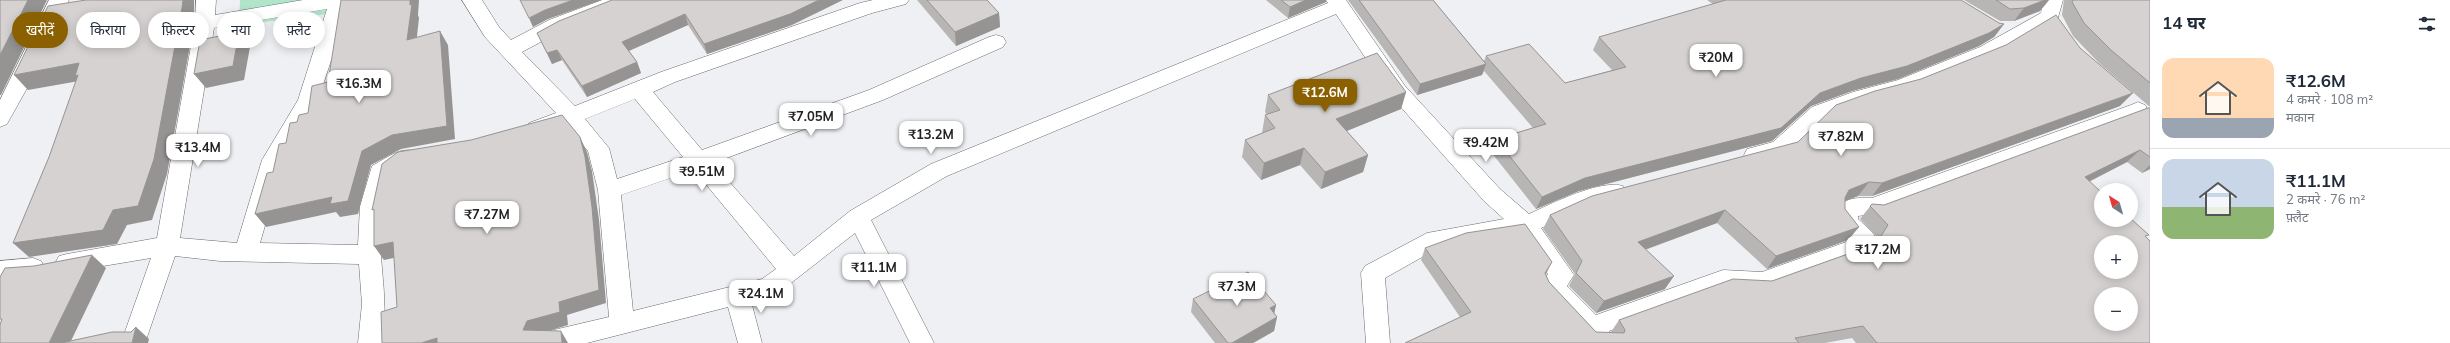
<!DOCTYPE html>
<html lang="hi">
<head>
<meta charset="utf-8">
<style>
	:root { --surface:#fff; --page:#f2f2f3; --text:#1f2937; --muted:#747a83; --line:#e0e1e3; --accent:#8a6000 }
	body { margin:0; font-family:Mulish,"Noto Sans Devanagari",sans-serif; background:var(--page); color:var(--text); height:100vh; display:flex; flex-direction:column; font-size:15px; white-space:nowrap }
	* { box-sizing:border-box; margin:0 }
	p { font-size:13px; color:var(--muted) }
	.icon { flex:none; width:22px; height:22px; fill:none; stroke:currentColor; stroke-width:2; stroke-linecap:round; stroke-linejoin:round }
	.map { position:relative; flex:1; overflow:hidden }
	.details { display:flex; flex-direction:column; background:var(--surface); width:300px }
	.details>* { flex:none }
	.top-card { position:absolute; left:12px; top:12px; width:380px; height:36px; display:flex; gap:8px }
	.needle { width:26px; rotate:323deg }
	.tools { position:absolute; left:2094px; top:183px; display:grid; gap:8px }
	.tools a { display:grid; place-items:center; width:44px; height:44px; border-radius:50%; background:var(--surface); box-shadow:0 2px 10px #0003; font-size:20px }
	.price { position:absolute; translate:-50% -34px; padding:0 9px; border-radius:8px; background:#fff; color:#222; font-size:13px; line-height:26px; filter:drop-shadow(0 1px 2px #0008) }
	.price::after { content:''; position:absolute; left:50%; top:24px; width:12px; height:9px; margin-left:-6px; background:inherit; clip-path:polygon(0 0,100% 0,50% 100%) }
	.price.selected { background:var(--accent); color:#fff }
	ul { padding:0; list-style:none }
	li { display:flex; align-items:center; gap:12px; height:100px; padding:0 12px }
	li+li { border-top:1px solid var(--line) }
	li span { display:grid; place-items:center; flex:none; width:112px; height:80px; border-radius:12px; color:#555 }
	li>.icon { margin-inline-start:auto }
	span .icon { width:48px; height:48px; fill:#fffc; stroke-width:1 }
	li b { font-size:17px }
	h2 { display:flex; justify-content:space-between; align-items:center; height:48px; padding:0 12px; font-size:17px }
	.tag { padding:0 14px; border-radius:18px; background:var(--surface); box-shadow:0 2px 10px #0003; font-size:14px; line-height:36px }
	.tag.selected { background:var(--accent); color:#fff }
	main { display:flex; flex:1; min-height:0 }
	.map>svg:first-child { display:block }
	.green { fill:#b0e5ca }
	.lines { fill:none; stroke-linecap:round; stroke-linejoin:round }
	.street-casing { stroke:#696a6d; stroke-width:1 }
	.street { fill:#fff; fill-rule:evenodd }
	.wall { fill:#b8b5b5 }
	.shaded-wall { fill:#969393 }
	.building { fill:#d6d2d2; stroke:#969393; fill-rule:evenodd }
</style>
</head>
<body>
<main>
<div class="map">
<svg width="2150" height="343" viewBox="0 0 2150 343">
	<rect width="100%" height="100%" fill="#eff0f3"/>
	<!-- green -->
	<path class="green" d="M240 0H392L335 13 239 25Z"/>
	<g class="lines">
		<!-- street casing -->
		<g class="street-casing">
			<g id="street">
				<path d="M49 0H69L30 83 7 124 0 127V100Z"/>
				<path d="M196 0H216L215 15 303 0H351L318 100 284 160 260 243 358 245 360 206 372 166C385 159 399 147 414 151L417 157 414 163 390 177C384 195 380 213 380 232 380 270 389 305 382 343H358L362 304 359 264 220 261 175 256 145 343H121L151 258 67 272 59 270 55 263 59 256 67 254 157 238 195 23ZM327 9 298 100 262 160 237 243 180 238 214 28Z"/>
				<path d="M462 0H482L499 27 511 40 549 20 602 0H631L628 4 563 30 522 52 575 106 661 72 860 3 873 0H909L906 4 872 13 675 82 653 92 702 150 869 90 989 37 996 35 1003 37 1006 42 1003 47 883 100 713 163 794 256 850 211 931 164 1328 3 1326 0H1346L1405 86 1500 189 1529 214C1551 204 1600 179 1623 186L1626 192 1623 198 1584 208 1541 228 1574 275 1567 286 1596 315 1723 270 1762 272 1849 241 1850 239 1836 222C1836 199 1852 197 1872 198L2131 105 2138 102 2145 105 2148 110 2145 115 1881 213 1858 216V219L1872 232 1876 238 1865 255 1770 289 1762 292 1724 290 1609 331 1616 343H1590L1544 293 1540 286 1548 274 1520 235 1440 247 1385 278 1390 343H1366L1361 273 1365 266 1427 233 1504 219 1484 201 1391 96 1336 14 947 176 871 220 934 343H910L855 233 777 294 751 301 762 343H738L728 307 587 343H533L536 336 545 332 609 317 598 190 588 151 567 126 537 137 529 135 526 129 529 123 556 113 485 37ZM635 99 683 157 617 179 609 148 585 119ZM694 170 776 269 762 279 633 311 621 195Z"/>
				<path d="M2043 0H2063L2057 21 1994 57 1910 91 1865 103 1826 117 1788 154 1755 163 1747 161 1744 155 1747 149 1773 142 1812 107 1853 92 1898 80 1980 47 2041 13Z"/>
				<path d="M33 258 41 261 45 268 41 275 0 281V261Z"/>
			</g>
		</g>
		<!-- street -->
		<use href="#street" class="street"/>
	</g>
	<!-- wall -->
	<g class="wall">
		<path d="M612 0 792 25 707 54 688 25 629 51 637 62 641 73 587 97 562 60 552 64 537 33Z"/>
		<path d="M917 0H987L999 13 1000 27 956 46Z"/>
		<path d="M1266 0H1326V2L1288 18Z"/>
		<path d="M1348 0H1433L1484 61 1486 56 1565 83 1612 70 1593 50 1599 37 1713 4 1707 0H1961L1999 23 2004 24 1994 37 1979 46 1898 79 1852 91 1811 106 1772 141 1579 191 1536 209 1491 152 1496 139 1533 128 1484 71 1482 75 1417 95Z"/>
		<path d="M1964 0H2049L2040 11 2014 21H2000Z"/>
		<path d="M2064 0H2150V107L2099 63 2073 36 2062 15Z"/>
		<path d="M1406 92 1401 109 1346 131 1368 155 1363 172 1321 189 1300 165 1261 180 1242 157 1245 140 1262 133 1265 115H1267L1265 112 1268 95Z"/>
		<path d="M2120 106 1872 196H1858L1845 201V209L1859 227 1848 240 1767 269 1717 223 1645 250 1665 289 1596 313 1569 286 1575 274 1543 229 1550 215 1798 142Z"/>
		<path d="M2150 108V169L2142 173 2127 162 2089 182 2146 237 2150 343H1856L1852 338 1825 343H1405L1460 317 1421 260 1425 248 1546 275 1549 282 1596 332H1612H1611L1619 320 1772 281 1872 245 1877 237 1860 219 1872 204 1884 205Z"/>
		<path d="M1193 299 1276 305 1274 313 1277 317 1274 331 1253 343H1215L1191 312Z"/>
	</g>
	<!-- shaded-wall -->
	<g class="shaded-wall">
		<path d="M28 0H47L1 95H0V55Z"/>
		<path d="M183 0H194V23L167 174 152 220 127 225 117 244 29 257 13 243 113 210Z"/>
		<path d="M410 0H419L418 15 419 18 415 54 407 40Z"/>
		<path d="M573 0H602L548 19 533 27 529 18 545 10Z"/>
		<path d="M819 0H843L792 25 707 54 704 44Z"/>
		<path d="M1306 0H1326V2L1288 18 1290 7Z"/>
		<path d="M2045 0H2049L2040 11 2014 21 2024 8Z"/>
		<path d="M999 13 1000 27 956 46 955 32Z"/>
		<path d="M685 14 688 25 626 52 622 42Z"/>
		<path d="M2004 24 1994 37 1979 46 1898 79 1852 91 1811 106 1772 141 1579 191 1536 209 1542 197 1585 178 1861 78Z"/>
		<path d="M440 31 448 45 455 139 401 149 371 165 358 214 340 217 336 212 266 227 255 214 332 197Z"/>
		<path d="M239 32 250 47 244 80 206 88 194 74Z"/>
		<path d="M557 50 562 60 552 64 547 53Z"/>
		<path d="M637 62 641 73 587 97 582 86Z"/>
		<path d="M79 63V81L28 90 14 75Z"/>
		<path d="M1486 64 1482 75 1417 95 1420 84Z"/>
		<path d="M1406 92 1401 109 1332 137 1336 119Z"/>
		<path d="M2133 93 2120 106 1872 196 1882 183Z"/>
		<path d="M580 137 587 152 592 171 599 220 606 303 567 315 568 325 535 335 523 330 527 321 559 302Z"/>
		<path d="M1304 148 1300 165 1261 180 1264 163Z"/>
		<path d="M2140 150 2127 162 2072 190 2085 177Z"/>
		<path d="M1368 155 1363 172 1321 189 1325 172Z"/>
		<path d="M2150 165V169L2142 173Z"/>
		<path d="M1869 182 1858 196 1838 204 1849 190Z"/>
		<path d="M1725 210 1717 223 1630 255 1638 242Z"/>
		<path d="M1859 227 1848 240 1767 269 1776 256Z"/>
		<path d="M393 242 403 256 384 260 374 246Z"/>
		<path d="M92 255 106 268 70 343H49Z"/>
		<path d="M1552 262 1546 274 1539 285 1545 273Z"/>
		<path d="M1674 276 1665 289 1596 313 1604 301Z"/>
		<path d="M1276 305 1273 319 1270 308Z"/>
		<path d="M1277 317 1274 331 1253 343H1232Z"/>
		<path d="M136 327 149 339 148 343H132Z"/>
		<path d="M561 331 568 343H562Z"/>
		<path d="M437 338 440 343H421Z"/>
	</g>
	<!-- building -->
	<g class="building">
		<path d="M0 0H28L0 55Z"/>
		<path d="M86 0H183L182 8 154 159 138 206 113 210 103 230 13 243 49 157 78 75 75 76 79 63 14 75 48 6Z"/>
		<path d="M341 0H410V5L412 4 407 40 440 31 447 126 392 135 362 151 348 201 330 204 332 197 255 214 267 173 273 172 279 144 286 143 290 123 297 122 299 115 308 113 312 86 328 82Z"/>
		<path d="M520 0H573L545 10 529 18Z"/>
		<path d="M612 0H819L790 14 704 44 685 14 622 42 637 62 582 86 557 50 547 53 537 33 559 21Z"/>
		<path d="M927 0H987L999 13 955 32Z"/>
		<path d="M1281 0H1306L1290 7Z"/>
		<path d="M1359 0H1433L1486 64 1420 84Z"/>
		<path d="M1726 0H1961L1999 23 2004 24 1989 33 1907 66 1861 78 1820 93 1781 128 1585 178 1542 197 1496 139 1546 124 1486 56 1529 44 1565 83 1626 67 1599 37Z"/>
		<path d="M1996 0H2045L2024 8 2010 9Z"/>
		<path d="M2073 0H2150V83L2111 50 2084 23 2072 2Z"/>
		<path d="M2056 15 2080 48 2133 93 1882 183 1869 182 1849 190 1845 198V209L1859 227 1776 256 1725 210 1638 242 1674 276 1604 301 1576 273 1582 261 1550 215 1592 196 1798 142 1836 105 1875 91 1921 79 2006 45Z"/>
		<path d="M239 32 233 66 194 74 200 40Z"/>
		<path d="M1377 53 1406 92 1336 119 1368 155 1325 172 1304 148 1264 163 1245 140 1275 128 1265 115 1280 110 1268 95Z"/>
		<path d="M2148 108H2150V157L2140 150 2085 177 2101 192V220H2131V219L2149 235 2145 236 2150 241V343H1877L1863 326 1795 338 1799 343H1405L1471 312 1425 248 1466 233 1525 224 1552 262 1545 273 1549 282 1596 332 1624 333 1625 330 1619 320 1733 279 1772 281 1876 244 1888 225 1870 206 1872 204 1884 205ZM2101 242H2131V272H2101ZM2101 294H2131V324H2101Z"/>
		<path d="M562 115 580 137 585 157 592 207 599 290 559 302 560 312 527 321 523 330 561 331 562 343H437V338L421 343H382L381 312 397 307 393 242 374 246V209L372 210 382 164 398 152 471 140Z"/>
		<path d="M92 255 49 343H0V325L2 319H0V277L5 268 34 266Z"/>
		<path d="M1248 272 1276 305 1270 308 1277 317 1232 343H1228L1193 299Z"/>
		<path d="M136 327 132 343H61L112 332H131Z"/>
	</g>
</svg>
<div class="tools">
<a><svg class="needle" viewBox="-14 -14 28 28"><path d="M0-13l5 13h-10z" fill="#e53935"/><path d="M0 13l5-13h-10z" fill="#747a83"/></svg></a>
<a>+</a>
<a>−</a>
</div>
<b class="price" style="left:1716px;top:78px">₹20M</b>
<b class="price" style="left:359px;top:104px">₹16.3M</b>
<b class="price selected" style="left:1325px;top:113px">₹12.6M</b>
<b class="price" style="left:811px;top:137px">₹7.05M</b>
<b class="price" style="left:931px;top:155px">₹13.2M</b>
<b class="price" style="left:1841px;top:157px">₹7.82M</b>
<b class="price" style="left:1486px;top:163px">₹9.42M</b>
<b class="price" style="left:198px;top:168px">₹13.4M</b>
<b class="price" style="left:702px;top:192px">₹9.51M</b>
<b class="price" style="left:487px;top:235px">₹7.27M</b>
<b class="price" style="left:1878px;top:270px">₹17.2M</b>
<b class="price" style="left:874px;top:288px">₹11.1M</b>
<b class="price" style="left:1237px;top:307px">₹7.3M</b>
<b class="price" style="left:761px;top:314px">₹24.1M</b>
<div class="top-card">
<a class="tag selected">खरीदें</a>
<a class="tag">किराया</a>
<a class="tag">फ़िल्टर</a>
<a class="tag">नया</a>
<a class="tag">फ़्लैट</a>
</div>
</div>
<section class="details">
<h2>14 घर<svg class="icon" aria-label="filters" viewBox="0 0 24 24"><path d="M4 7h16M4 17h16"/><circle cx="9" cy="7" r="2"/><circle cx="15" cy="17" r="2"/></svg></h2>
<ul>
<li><span style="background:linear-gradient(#ffd9b3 75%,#9aa5b1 0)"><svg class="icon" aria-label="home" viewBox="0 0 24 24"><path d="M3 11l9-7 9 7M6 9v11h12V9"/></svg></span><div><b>₹12.6M</b><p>4 कमरे · 108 m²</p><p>मकान</p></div></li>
<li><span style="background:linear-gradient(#c9d6e8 60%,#8fb573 0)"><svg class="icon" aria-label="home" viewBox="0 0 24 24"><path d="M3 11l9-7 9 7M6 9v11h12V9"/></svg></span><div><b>₹11.1M</b><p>2 कमरे · 76 m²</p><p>फ़्लैट</p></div></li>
</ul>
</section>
</main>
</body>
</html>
